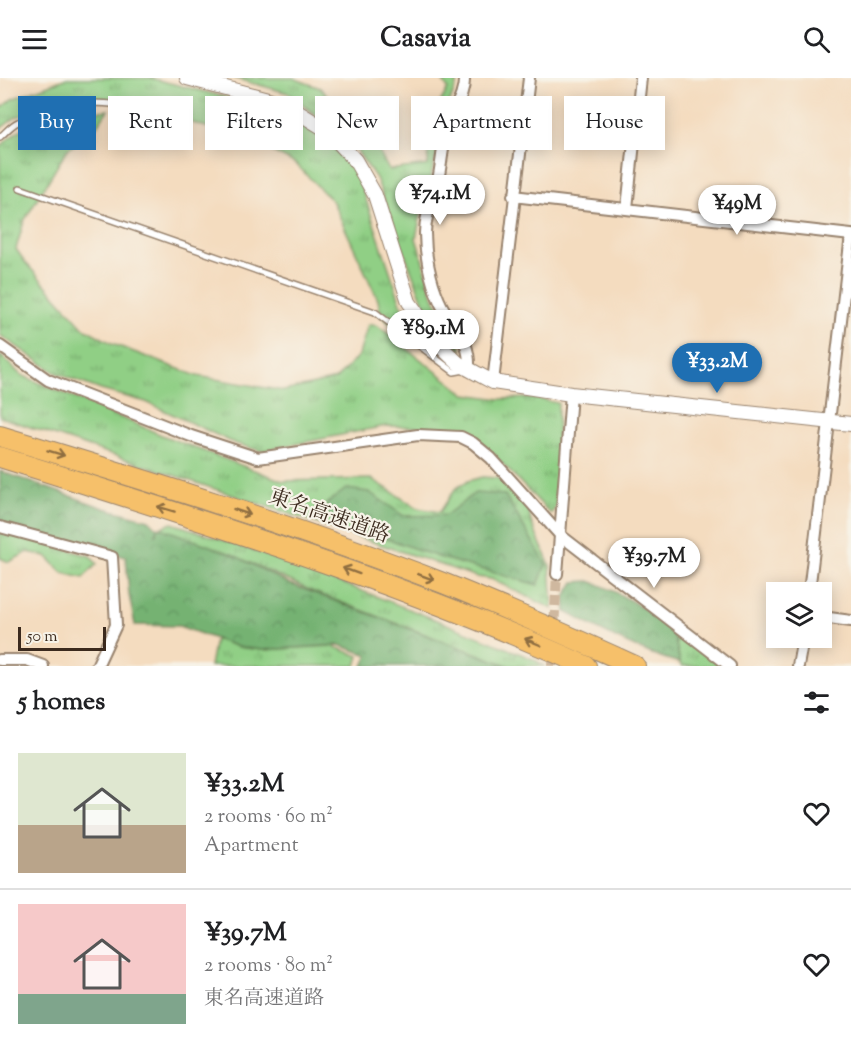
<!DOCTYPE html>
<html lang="en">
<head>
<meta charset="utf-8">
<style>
	:root { --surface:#fff; --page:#f6f6f6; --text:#202124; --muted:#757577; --line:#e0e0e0; --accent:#1f6fb2 }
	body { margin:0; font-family:"Sorts Mill Goudy","Noto Serif JP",serif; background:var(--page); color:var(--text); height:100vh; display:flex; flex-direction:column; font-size:22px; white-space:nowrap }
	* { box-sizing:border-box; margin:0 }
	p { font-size:20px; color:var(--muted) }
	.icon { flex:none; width:33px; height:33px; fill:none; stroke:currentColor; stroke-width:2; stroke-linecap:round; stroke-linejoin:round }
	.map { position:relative; height:588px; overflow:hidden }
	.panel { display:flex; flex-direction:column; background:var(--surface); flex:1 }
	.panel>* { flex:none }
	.banner { position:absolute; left:18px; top:18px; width:816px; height:54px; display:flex; gap:12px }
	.tools { position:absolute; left:766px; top:504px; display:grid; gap:12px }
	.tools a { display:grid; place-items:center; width:66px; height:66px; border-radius:0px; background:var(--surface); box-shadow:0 3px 15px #0003; font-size:30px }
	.scale { position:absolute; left:18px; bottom:15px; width:88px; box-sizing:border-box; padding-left:6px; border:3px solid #3b2a1e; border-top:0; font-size:16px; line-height:21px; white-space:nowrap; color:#3b2a1e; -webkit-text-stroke:4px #f7f3e8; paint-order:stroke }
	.price { position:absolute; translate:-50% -51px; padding:0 14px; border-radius:21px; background:#fff; color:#222; font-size:20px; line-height:39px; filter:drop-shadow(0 2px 3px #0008) }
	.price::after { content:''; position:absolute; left:50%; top:36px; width:18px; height:14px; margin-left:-9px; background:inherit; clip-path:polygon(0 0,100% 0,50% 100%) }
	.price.on { background:var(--accent); color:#fff }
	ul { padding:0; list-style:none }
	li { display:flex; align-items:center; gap:18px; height:150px; padding:0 18px }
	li+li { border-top:2px solid var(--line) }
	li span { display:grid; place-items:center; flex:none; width:168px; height:120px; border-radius:0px; color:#555 }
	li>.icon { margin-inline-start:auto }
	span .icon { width:72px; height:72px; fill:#fffc; stroke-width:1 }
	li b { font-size:26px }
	h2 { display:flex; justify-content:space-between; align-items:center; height:72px; padding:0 18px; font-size:26px }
	.chip { padding:0 21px; border-radius:0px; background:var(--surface); box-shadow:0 3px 15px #0003; font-size:21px; line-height:54px }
	.chip.on { background:var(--accent); color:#fff }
	header { display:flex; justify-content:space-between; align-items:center; height:78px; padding:0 18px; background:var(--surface); font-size:27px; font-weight:700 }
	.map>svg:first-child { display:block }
	.grass { fill:url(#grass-tufts); stroke:#667c52; stroke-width:1.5 }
	.forest { fill:url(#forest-crowns); stroke:#586e48; stroke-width:1.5 }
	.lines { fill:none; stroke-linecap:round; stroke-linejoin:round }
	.minor-tunnel { stroke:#cfb89f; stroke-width:10; stroke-dasharray:10 5; stroke-linecap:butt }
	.service-casing { stroke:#98836e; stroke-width:8 }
	.minor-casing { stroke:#98836e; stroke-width:14 }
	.tertiary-casing { stroke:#98836e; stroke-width:16 }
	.motorway-casing { stroke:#98836e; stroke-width:22 }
	.service { stroke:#fff; stroke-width:5 }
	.minor { stroke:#fff; stroke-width:10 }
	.tertiary { stroke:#fff; stroke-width:14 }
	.motorway { stroke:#f6c06b; stroke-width:20 }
	.oneway { stroke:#8f6e41 }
	.labels { text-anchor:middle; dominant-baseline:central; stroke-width:4.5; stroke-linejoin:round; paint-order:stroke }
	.street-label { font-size:21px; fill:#3b2a1e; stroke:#f7f3e8 }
</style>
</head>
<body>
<header><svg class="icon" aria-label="menu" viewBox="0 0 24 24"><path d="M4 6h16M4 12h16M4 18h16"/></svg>Casavia<svg class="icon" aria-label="search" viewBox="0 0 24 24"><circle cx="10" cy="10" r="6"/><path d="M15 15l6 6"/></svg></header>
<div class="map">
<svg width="851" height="588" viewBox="0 0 851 588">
	<defs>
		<pattern id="grass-tufts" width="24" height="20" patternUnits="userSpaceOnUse" patternTransform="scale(1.5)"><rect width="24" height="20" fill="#90cf85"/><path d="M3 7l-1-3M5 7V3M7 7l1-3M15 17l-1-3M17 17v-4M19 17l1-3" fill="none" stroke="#77a86c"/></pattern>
		<pattern id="forest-crowns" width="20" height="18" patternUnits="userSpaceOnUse" patternTransform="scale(1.5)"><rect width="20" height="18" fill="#74b272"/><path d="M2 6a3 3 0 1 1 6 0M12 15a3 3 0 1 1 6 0" fill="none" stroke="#60915d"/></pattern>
	</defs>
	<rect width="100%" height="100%" fill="#f7f3e8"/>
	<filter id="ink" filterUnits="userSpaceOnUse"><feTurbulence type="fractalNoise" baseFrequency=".0167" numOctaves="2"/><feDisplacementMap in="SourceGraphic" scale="12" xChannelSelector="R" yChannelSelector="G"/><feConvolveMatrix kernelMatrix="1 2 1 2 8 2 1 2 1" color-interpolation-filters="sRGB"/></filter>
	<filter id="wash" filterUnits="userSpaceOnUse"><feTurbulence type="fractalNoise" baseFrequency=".008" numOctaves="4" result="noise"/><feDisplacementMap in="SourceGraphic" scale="24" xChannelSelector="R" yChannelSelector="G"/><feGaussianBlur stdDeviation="1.35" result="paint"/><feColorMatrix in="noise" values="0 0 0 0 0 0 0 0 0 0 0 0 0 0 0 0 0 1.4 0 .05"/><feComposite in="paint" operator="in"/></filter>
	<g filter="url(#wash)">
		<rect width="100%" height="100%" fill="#f4dcbf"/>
		<!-- grass -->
		<g class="grass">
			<path d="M67 0H150L269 30 324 59 357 95 401 226 420 259 413 265 381 238 378 222 333 124 296 86 253 63 133 27 102 21 63 25 16 39 0 51V31L12 21Z"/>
			<path d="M233 0H293L320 10 373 63 389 92 428 87V45L448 11 441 0H459L446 34 440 66 423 125 416 160 434 221 458 262 462 274 428 236 376 100 353 67 288 15Z"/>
			<path d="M108 32 96 49 67 72 24 143 16 171 25 184 84 250 113 266 197 298 284 313 336 301 359 277 368 246 378 248 465 316 500 321 533 320 558 325 556 429 551 436 494 377 451 350 386 348 261 373 234 365 146 324 101 312 56 295 0 257V69C28 37 68 37 108 32Z"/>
			<path d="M0 277 21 297 164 358 283 403 372 401 417 430 440 434 455 411 468 403 482 399 497 400 510 406 528 429 531 444 550 488 553 531 491 501 477 499 0 339Z"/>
			<path d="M172 445C295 485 414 532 533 581L544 588H509L314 514 233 477 159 450Z"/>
			<path d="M0 452 90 478 97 486 83 500 63 495 46 478 28 474 9 484 0 480Z"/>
			<path d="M672 549 724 588H681Z"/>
			<path d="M215 561 238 569 262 572 332 568 359 578 356 588H210Z"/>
		</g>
		<!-- forest -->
		<g class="forest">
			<path d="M0 393 104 430 149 442 157 450 155 458 158 449 232 476 290 506 509 588H363L368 577 339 567 262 572 238 569 179 548 135 547 129 517 126 479 0 446Z"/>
			<path d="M346 411 369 414 404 438 446 437 475 415 505 417 546 486 538 507 438 479 330 440 326 426Z"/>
			<path d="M589 503C611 510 662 537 673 558 677 566 678 577 680 585 639 574 603 554 566 534L565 519 574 504Z"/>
		</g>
	</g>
	<g filter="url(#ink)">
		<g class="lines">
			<!-- minor-tunnel -->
			<path class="minor-tunnel" d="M552 588 557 496"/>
			<!-- service casing -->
			<g class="service-casing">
				<g id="service">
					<path d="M0 59C6 54 11 47 18 44 45 31 81 23 111 26"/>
					<path d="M20 110 375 234 454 294 465 292"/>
				</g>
			</g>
			<!-- minor casing -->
			<g class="minor-casing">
				<g id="minor">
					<path d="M464 0C465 17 454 31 448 47 443 64 442 81 439 97 435 117 425 134 425 155 425 176 430 202 439 222 451 250 471 258 469 292"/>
					<path d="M513 118 851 157"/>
					<path d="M627 130 641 0"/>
					<path d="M0 268 48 302 191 358 258 380 418 357 461 359 473 365 491 380 560 457 730 588"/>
					<path d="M493 304 529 0"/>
					<path d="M0 449 112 479 116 547 97 588"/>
					<path d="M557 496 571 316"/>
					<path d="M809 514 851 157"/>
					<path d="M822 539 851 543"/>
					<path d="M0 582H27L43 588"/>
					<path d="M798 588 803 560"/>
				</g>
			</g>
			<!-- tertiary casing -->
			<g class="tertiary-casing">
				<path id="tertiary" d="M187 0 268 21 291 30 325 51 339 65 355 82 375 117 409 224 440 268 458 285 476 295 493 304 571 316 851 346"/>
			</g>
			<!-- motorway casing -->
			<g class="motorway-casing">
				<g id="motorway">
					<path d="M0 358C149 403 298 449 443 505 508 531 571 559 635 588"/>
					<path d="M0 379C198 441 396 502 586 588"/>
				</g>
			</g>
			<!-- service -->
			<use href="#service" class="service"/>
			<!-- minor -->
			<use href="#minor" class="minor"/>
			<!-- tertiary -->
			<use href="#tertiary" class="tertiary"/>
			<!-- motorway -->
			<use href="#motorway" class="motorway"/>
		</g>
		<!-- one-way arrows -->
		<defs><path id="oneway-shaft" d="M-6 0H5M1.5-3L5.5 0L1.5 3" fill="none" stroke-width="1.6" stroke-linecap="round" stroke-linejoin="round" transform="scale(1.5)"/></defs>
		<g class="oneway">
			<use href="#oneway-shaft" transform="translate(56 375) rotate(17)"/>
			<use href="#oneway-shaft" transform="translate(166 431) rotate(-163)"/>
			<use href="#oneway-shaft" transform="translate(242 434) rotate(19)"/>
			<use href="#oneway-shaft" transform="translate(351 493) rotate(-160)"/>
			<use href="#oneway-shaft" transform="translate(426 499) rotate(20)"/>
			<use href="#oneway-shaft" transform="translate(533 564) rotate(-157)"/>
		</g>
	</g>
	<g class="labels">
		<!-- street labels -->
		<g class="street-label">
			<text transform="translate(329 439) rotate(19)">東名高速道路</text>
		</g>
	</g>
</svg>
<div class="tools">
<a><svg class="icon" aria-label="layers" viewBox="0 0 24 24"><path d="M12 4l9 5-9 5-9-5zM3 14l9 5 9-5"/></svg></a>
</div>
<div class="scale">50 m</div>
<b class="price" style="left:440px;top:148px">¥74.1M</b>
<b class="price" style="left:737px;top:158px">¥49M</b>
<b class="price" style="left:433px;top:283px">¥89.1M</b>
<b class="price on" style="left:717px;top:316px">¥33.2M</b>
<b class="price" style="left:654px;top:511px">¥39.7M</b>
<div class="banner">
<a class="chip on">Buy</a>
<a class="chip">Rent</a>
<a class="chip">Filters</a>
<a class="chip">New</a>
<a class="chip">Apartment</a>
<a class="chip">House</a>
</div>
</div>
<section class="panel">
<h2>5 homes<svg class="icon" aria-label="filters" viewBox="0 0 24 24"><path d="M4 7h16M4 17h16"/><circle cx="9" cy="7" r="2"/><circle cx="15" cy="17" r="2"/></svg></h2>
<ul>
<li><span style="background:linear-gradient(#dfe7d0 60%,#b9a48a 0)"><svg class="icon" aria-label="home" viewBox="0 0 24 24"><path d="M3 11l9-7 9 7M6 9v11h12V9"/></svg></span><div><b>¥33.2M</b><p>2 rooms · 60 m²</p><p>Apartment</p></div><svg class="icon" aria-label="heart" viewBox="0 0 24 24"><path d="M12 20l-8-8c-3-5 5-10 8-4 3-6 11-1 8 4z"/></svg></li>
<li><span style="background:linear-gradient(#f6c9c9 75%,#7fa58c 0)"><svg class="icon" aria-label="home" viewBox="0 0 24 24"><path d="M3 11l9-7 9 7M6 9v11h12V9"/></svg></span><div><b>¥39.7M</b><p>2 rooms · 80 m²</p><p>東名高速道路</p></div><svg class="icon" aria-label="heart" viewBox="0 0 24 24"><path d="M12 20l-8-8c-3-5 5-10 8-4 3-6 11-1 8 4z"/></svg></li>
</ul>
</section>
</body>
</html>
